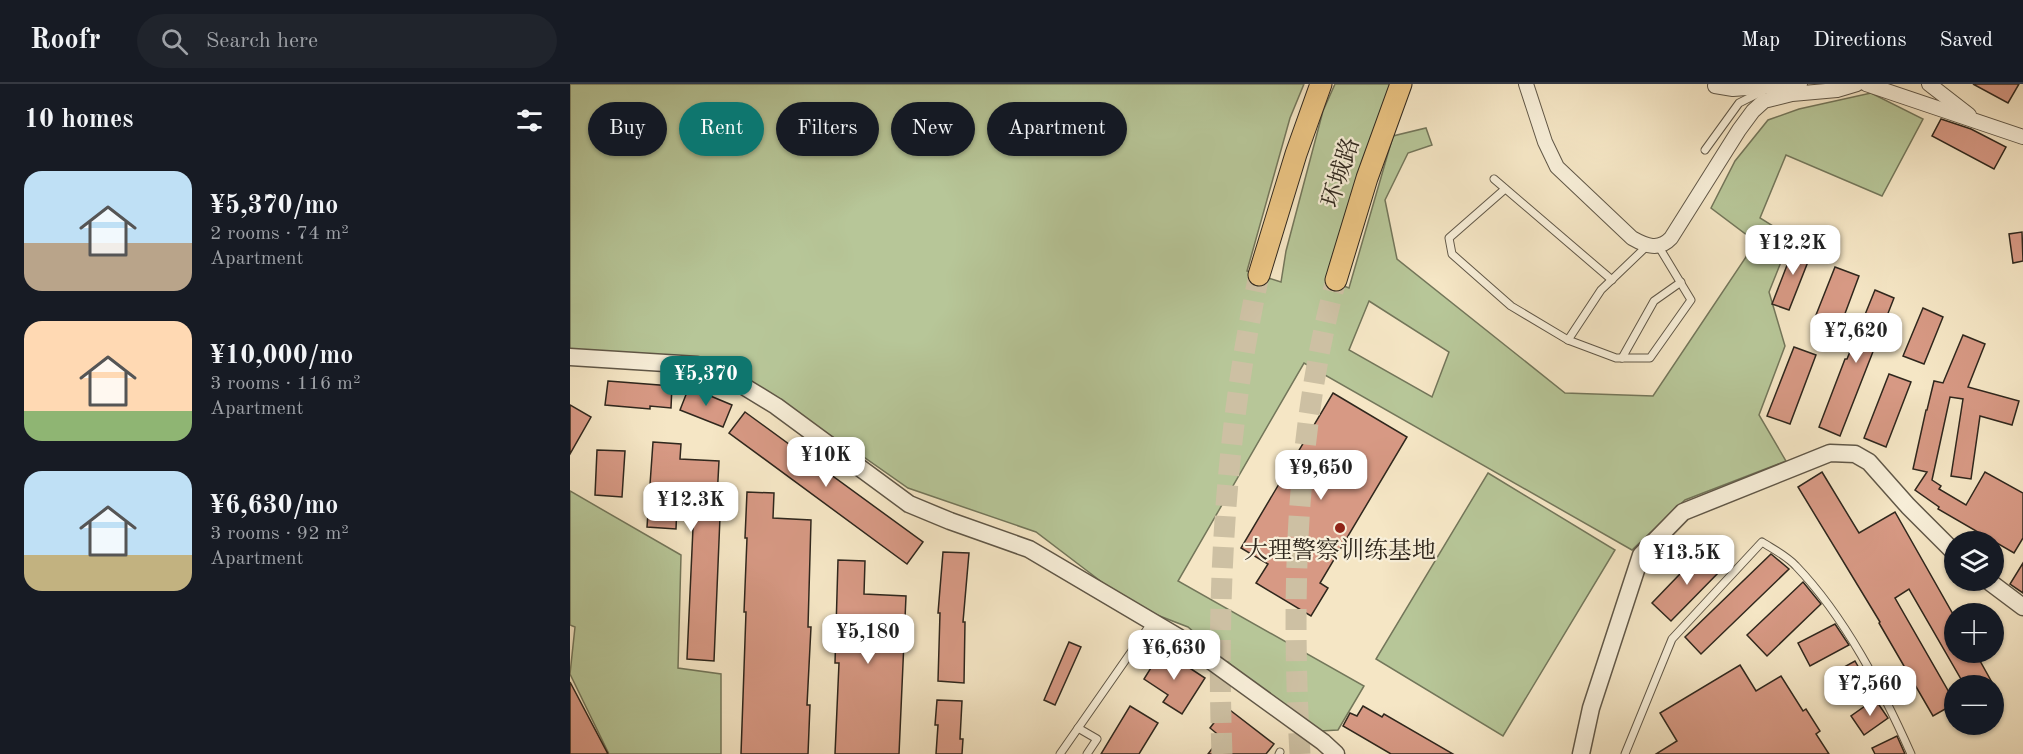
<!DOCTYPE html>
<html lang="en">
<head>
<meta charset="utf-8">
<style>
	:root { --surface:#171b24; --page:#20242c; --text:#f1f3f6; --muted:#9ea1a6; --line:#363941; --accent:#0f766e }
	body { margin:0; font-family:"Old Standard TT","Noto Serif SC",serif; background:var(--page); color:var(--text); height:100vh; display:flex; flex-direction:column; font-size:22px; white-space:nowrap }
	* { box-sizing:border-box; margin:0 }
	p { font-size:20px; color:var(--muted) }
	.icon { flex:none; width:33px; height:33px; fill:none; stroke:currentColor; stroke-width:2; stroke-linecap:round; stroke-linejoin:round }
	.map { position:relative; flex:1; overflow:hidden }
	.details { display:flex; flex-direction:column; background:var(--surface); width:570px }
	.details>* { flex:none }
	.banner { position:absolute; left:18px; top:18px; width:570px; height:54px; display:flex; gap:12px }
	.fabs { position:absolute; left:1374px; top:447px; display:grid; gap:12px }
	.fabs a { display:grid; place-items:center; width:60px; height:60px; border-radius:50%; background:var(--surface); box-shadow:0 2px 4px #0004; font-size:30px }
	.price { position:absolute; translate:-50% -51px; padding:0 14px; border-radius:12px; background:#fff; color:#222; font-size:20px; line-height:39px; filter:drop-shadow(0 2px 3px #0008) }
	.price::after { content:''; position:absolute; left:50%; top:36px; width:18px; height:14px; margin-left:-9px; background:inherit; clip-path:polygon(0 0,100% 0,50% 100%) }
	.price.on { background:var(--accent); color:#fff }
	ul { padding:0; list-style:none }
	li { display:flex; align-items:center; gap:18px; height:150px; padding:0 24px }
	li span { display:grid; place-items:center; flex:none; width:168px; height:120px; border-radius:18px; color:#555 }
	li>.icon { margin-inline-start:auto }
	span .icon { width:72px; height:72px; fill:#fffc; stroke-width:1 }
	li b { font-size:26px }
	h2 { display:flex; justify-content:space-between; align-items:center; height:72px; padding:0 24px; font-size:26px }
	.pill { padding:0 21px; border-radius:27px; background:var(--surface); box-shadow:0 2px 4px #0004; font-size:21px; line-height:54px }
	.pill.on { background:var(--accent); color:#fff }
	header { display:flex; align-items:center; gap:36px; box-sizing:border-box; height:84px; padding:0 30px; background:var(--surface); border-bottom:2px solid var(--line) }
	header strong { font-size:28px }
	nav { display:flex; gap:33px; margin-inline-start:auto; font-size:21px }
	.search { width:420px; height:54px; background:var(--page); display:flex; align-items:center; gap:15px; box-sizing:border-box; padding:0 21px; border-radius:33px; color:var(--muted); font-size:22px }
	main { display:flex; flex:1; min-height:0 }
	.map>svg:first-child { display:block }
	.green { fill:#b7c698; stroke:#73765a; stroke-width:1.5; fill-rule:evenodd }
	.building { fill:#d79984; stroke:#2f271d; stroke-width:1.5 }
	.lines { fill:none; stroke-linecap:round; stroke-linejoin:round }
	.primary-tunnel { stroke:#cdc0a3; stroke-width:21; stroke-dasharray:21 10; stroke-linecap:butt }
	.service-casing { stroke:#605747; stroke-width:9 }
	.minor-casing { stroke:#605747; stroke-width:16 }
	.tertiary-casing { stroke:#605747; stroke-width:19 }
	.primary-casing { stroke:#2f271d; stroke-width:23 }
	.service { stroke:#f8efd9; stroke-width:7 }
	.minor { stroke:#f8efd9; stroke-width:14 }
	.tertiary { stroke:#f8efd9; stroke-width:16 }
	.primary { stroke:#eac382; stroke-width:21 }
	.poi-dot { fill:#8f2418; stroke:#f8efd9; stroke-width:2 }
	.labels { text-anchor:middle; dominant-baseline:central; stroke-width:4.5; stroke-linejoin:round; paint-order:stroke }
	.street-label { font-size:24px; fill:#2f271d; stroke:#f8efd9 }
	.poi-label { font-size:24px; fill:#2f271d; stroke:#f8efd9 }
</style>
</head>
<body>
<header>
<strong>Roofr</strong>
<div class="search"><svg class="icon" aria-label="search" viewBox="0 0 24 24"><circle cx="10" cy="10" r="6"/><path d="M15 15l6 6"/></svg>Search here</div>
<nav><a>Map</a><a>Directions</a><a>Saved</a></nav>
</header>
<main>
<section class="details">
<h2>10 homes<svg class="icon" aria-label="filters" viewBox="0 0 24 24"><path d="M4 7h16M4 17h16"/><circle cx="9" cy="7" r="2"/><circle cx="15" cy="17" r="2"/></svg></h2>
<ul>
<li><span style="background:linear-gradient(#bfe0f5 60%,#b9a48a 0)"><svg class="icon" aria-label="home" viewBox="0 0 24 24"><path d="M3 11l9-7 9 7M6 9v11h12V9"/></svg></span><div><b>¥5,370/mo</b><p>2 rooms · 74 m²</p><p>Apartment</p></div></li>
<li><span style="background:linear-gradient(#ffd9b3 75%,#8fb573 0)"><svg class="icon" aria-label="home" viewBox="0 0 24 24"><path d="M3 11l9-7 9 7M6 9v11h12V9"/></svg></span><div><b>¥10,000/mo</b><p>3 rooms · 116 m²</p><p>Apartment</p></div></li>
<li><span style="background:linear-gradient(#bfe0f5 70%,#c2b280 0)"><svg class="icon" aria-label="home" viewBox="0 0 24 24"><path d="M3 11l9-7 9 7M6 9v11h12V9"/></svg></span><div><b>¥6,630/mo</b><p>3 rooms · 92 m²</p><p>Apartment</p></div></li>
</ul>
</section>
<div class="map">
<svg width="1453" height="670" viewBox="0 0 1453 670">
	<rect width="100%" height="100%" fill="#f5e6c5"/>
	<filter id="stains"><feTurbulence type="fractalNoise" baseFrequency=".00333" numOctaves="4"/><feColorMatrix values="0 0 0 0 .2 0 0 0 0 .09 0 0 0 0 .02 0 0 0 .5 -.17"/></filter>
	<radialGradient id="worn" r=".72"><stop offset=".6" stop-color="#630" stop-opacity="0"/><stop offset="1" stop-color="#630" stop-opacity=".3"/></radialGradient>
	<!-- green -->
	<g class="green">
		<path d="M0 0H734L720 34 677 187 711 198 716 167 753 27 765 0H827L758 196 779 204 823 52 856 44 862 61 838 69 815 116 827 175 995 309 1083 312 1186 158 1141 124 1165 77 1198 36 1229 25 1301 9 1353 35 1312 112 1216 71 1190 134 1221 153 1199 208 1215 262 1189 331 1216 377 1115 416 1062 466 734 279 608 497 794 602 768 646 750 647 668 587 618 543 574 526 537 502 466 448 338 404 285 367 229 332 144 282 0 265ZM799 217 879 268 862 313 779 266Z"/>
		<path d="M918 389 1045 466 933 652 806 575Z"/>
		<path d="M0 407 111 471 108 584 151 590V670H39L0 590 5 543 0 541Z"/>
	</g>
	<!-- building -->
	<g class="building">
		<path d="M1403 0H1449L1438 19Z"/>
		<path d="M1371 35 1401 45 1436 63 1424 85 1362 52Z"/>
		<path d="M1452 148 1453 177 1443 179 1439 150Z"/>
		<path d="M1226 158 1243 165 1219 226 1202 220Z"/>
		<path d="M1265 183 1289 192 1267 251 1242 241Z"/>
		<path d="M1305 206 1324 214 1270 352 1249 343 1275 275H1277Z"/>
		<path d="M1353 224 1373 233 1354 280 1333 272Z"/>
		<path d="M1393 251 1415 260 1398 303 1449 317 1442 341 1410 332 1401 395 1381 392 1393 315 1380 313 1362 396 1371 402 1369 405 1396 421 1415 388 1453 409V454L1444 469 1368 425 1369 423 1345 406 1357 388 1343 385 1356 326H1357L1364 297 1373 299Z"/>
		<path d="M1224 263 1246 271 1220 340 1197 332Z"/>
		<path d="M1319 290 1341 298 1316 363 1294 354Z"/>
		<path d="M38 297 102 302 101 324 80 322V325L35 321Z"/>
		<path d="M119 303 162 321 153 343 110 326Z"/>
		<path d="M763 309 837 353 750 499 758 504 741 532 686 499 698 480 671 464Z"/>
		<path d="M0 321 21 333 0 370Z"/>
		<path d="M175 328 353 458 337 480 159 349Z"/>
		<path d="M83 358 111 360 110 375 149 377 146 433H150L144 577 117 575 124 422 107 421 106 445 77 443Z"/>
		<path d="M27 366 55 367 52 413 25 411Z"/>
		<path d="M1252 388 1289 449 1325 428 1384 532V568H1405L1424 602H1395L1339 505 1325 514 1384 617V620L1363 632 1309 539 1310 538 1228 403Z"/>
		<path d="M177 408 204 409 203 434 241 436 238 543H241L237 621H240L238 670H171L176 528H174L177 454H175Z"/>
		<path d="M1133 466 1152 485 1101 537 1082 519Z"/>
		<path d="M373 468 399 469 393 538H395L394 599 368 597 370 529H368Z"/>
		<path d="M1201 470 1219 485 1131 570 1115 553Z"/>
		<path d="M268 476 295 477 294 510 336 512 329 670H265L269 579H265Z"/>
		<path d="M1453 479V509L1440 500Z"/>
		<path d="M1233 498 1251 520 1197 572 1177 551Z"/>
		<path d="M1265 540 1279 561 1240 582 1228 559Z"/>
		<path d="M499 558 511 563 485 621 474 616Z"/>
		<path d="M592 566 635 594 612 630 593 618 598 611 574 595Z"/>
		<path d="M1285 577 1299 602 1269 618 1256 593Z"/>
		<path d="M1170 581 1186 607 1211 592 1233 627 1236 625 1250 647 1246 650 1259 670H1086L1107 657 1090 629Z"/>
		<path d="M0 598 38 670H0Z"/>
		<path d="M1305 615 1318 634 1294 651 1281 632Z"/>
		<path d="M367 616 392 617 390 655H393L392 670H366L368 641H365Z"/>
		<path d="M560 622 588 639 569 670H531Z"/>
		<path d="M793 622 812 633 814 630 883 670H821L773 642 780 629 787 632Z"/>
		<path d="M656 623 704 660 696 670H638L651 653 640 644Z"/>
		<path d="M1327 652 1335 670H1305L1302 664Z"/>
	</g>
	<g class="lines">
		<!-- primary-tunnel -->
		<g class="primary-tunnel">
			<path d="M652 670C646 509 655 348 689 191"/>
			<path d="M730 670C721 512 725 349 766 196"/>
		</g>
		<!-- service casing -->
		<g class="service-casing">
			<g id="service">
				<path d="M1135 66 1169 19 1193 7"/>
				<path d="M924 95 1042 196"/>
				<path d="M935 105 879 154 882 170 941 222 998 256 1046 274H1080L1121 216 1089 163"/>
				<path d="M998 256 1031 206 1078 161"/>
				<path d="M1052 274 1084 217 1111 198"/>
				<path d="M508 644 527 655 517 670"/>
				<path d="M490 670 582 538"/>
				<path d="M709 670 710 668"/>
				<path d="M1055 670 1102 555 1192 458C1203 465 1217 472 1226 482 1275 533 1312 605 1341 670"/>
			</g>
		</g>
		<!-- minor casing -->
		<g class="minor-casing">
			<g id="minor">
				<path d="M956 0 975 58 987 83 1062 154C1076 162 1089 167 1101 154L1169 46 1183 27 1194 17 1222 10 1267 6 1287 0"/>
				<path d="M1296 0 1453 53"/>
				<path d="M1359 0 1399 31"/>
				<path d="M1145 2 1163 5 1230 0"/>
			</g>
		</g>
		<!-- tertiary casing -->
		<g class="tertiary-casing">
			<g id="tertiary">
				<path d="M0 273 127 281 165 297 206 322 339 420 380 437 459 465 608 553 753 658 766 670"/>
				<path d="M1417 496 1453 523"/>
				<path d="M1011 670 1021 624 1071 471 1113 428 1260 369 1285 370 1299 378 1338 422 1384 468"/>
			</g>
		</g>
		<!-- primary casing -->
		<g class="primary-casing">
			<g id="primary">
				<path d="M689 191 726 70 751 0"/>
				<path d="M766 196 797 94 831 0"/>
			</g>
		</g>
		<!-- service -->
		<use href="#service" class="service"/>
		<!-- minor -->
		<use href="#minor" class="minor"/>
		<!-- tertiary -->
		<use href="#tertiary" class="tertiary"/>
		<!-- primary -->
		<use href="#primary" class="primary"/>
	</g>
	<!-- markers -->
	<circle class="poi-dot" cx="770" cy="444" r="6"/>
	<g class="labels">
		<!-- street labels -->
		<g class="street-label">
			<text transform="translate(772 89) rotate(-72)">环城路</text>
		</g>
		<!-- poi labels -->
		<g class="poi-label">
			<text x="770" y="468">大理警察训练基地</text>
		</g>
	</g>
	<rect width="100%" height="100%" filter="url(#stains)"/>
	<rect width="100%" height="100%" fill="url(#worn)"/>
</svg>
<div class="fabs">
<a><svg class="icon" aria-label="layers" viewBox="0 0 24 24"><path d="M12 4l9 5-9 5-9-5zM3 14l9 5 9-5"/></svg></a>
<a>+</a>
<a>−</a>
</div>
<b class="price" style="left:1223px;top:192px">¥12.2K</b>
<b class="price" style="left:1286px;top:280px">¥7,620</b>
<b class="price on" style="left:136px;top:323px">¥5,370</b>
<b class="price" style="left:256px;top:404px">¥10K</b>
<b class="price" style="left:751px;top:417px">¥9,650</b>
<b class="price" style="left:121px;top:449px">¥12.3K</b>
<b class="price" style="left:1117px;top:502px">¥13.5K</b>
<b class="price" style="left:298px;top:581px">¥5,180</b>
<b class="price" style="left:604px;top:597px">¥6,630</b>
<b class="price" style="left:1300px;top:633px">¥7,560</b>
<div class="banner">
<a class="pill">Buy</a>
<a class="pill on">Rent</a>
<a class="pill">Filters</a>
<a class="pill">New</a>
<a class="pill">Apartment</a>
</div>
</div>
</main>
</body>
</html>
